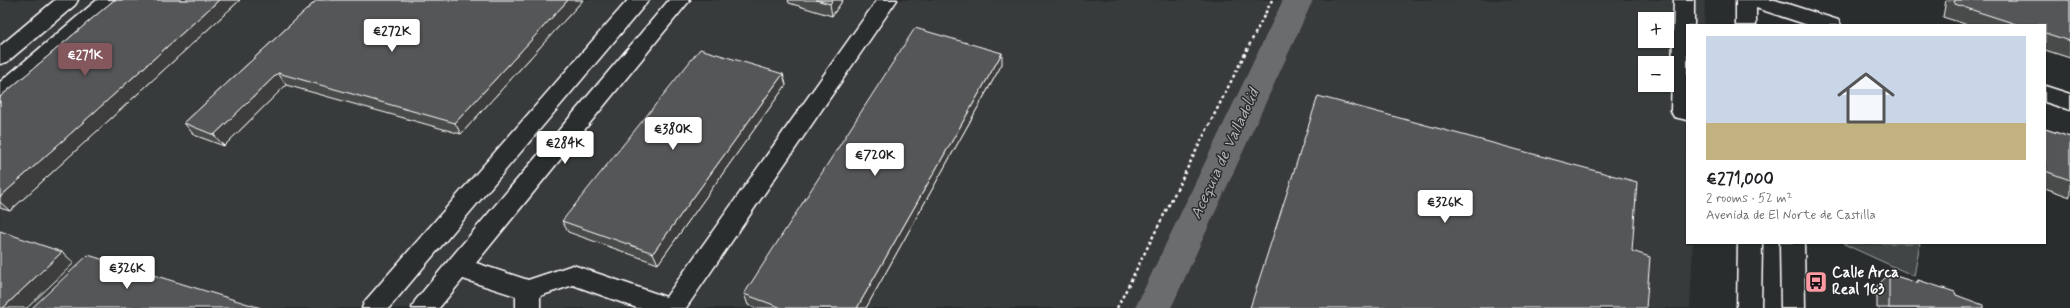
<!DOCTYPE html>
<html lang="en">
<head>
<meta charset="utf-8">
<style>
	:root { --surface:#fff; --page:#f6f6f6; --text:#202124; --muted:#757577; --accent:#84575d }
	body { margin:0; font-family:Mynerve,sans-serif; background:var(--page); color:var(--text); height:100vh; display:flex; flex-direction:column; font-size:15px; white-space:nowrap }
	* { box-sizing:border-box; margin:0 }
	p { font-size:13px; color:var(--muted) }
	.icon { flex:none; width:22px; height:22px; fill:none; stroke:currentColor; stroke-width:2; stroke-linecap:round; stroke-linejoin:round }
	.map { position:relative; flex:1; overflow:hidden }
	.drawer { position:absolute; left:1686px; top:24px; width:360px; height:220px; display:flex; flex-direction:column; background:var(--surface); border-radius:0px; box-shadow:0 1px 3px #0004 }
	.drawer>* { flex:none }
	.controls { position:absolute; left:1638px; top:12px; display:grid; gap:8px }
	.controls a { display:grid; place-items:center; width:36px; height:36px; border-radius:0px; background:var(--surface); box-shadow:0 1px 3px #0004; font-size:20px }
	.price { position:absolute; translate:-50% -34px; padding:0 9px; border-radius:4px; background:#fff; color:#222; font-size:13px; line-height:26px; filter:drop-shadow(0 1px 2px #0008) }
	.price::after { content:''; position:absolute; left:50%; top:24px; width:12px; height:9px; margin-left:-6px; background:inherit; clip-path:polygon(0 0,100% 0,50% 100%) }
	.price.active { background:var(--accent); color:#fff }
	ul { padding:0; list-style:none }
	li { display:grid; align-content:center; gap:8px; height:212px; padding:0 20px }
	li span { display:grid; place-items:center; height:124px; border-radius:0px; color:#555 }
	li>.icon { margin-inline-start:auto }
	span .icon { width:72px; height:72px; fill:#fffc; stroke-width:1 }
	li b { font-size:17px }
	.map>svg:first-child { display:block }
	.built { fill:#373a3b; fill-rule:evenodd }
	.green { fill:#414445; stroke:#a0a2a2 }
	.lines { fill:none; stroke-linecap:round; stroke-linejoin:round }
	.canal { fill:#6a6c6d; fill-rule:evenodd }
	.minor-casing { stroke:#fff; stroke-width:3 }
	.path { stroke:#fff; stroke-width:2.5; stroke-dasharray:3 3; stroke-linecap:butt }
	.minor { fill:#2a2d2e; fill-rule:evenodd }
	.wall { fill:#494b4c; stroke:#fff }
	.shaded-wall { fill:#3c3d3e; stroke:#fff }
	.building { fill:#555758; stroke:#fff }
	.labels { text-anchor:middle; dominant-baseline:central; stroke-width:3; stroke-linejoin:round; paint-order:stroke }
	.poi-label { font-size:15px; font-weight:bold; fill:#fff; stroke:#2a2d2e; text-anchor:start }
	.water-label { font-size:16px; font-style:italic; fill:#b4b6b6; stroke:#2a2d2e }
</style>
</head>
<body>
<div class="map">
<svg width="2070" height="308" viewBox="0 0 2070 308">
	<rect width="100%" height="100%" fill="#2a2d2e"/>
	<filter id="ink" filterUnits="userSpaceOnUse"><feTurbulence type="fractalNoise" baseFrequency=".025" numOctaves="2"/><feDisplacementMap in="SourceGraphic" scale="8" xChannelSelector="R" yChannelSelector="G"/><feConvolveMatrix kernelMatrix="1 2 1 2 8 2 1 2 1" color-interpolation-filters="sRGB"/></filter>
	<g filter="url(#ink)">
		<!-- built -->
		<path class="built" d="M0 0H1705L1704 25H1687V243H1693L1690 308H0ZM1645 19H1667V41H1645ZM1645 63H1667V85H1645Z"/>
		<!-- green -->
		<path class="green" d="M1844 243H1920L1914 276 1844 244Z"/>
		<g class="lines">
			<!-- canal -->
			<path class="canal" d="M1283 0H1313L1171 308H1135Z"/>
			<!-- minor casing -->
			<g class="minor-casing">
				<g id="minor">
					<path d="M55 0H78L75 5 7 62 0 64V46Z"/>
					<path d="M97 0H120L117 5 7 100 0 102V82Z"/>
					<path d="M628 0H649L389 308H362L365 301Z"/>
					<path d="M669 0H690L476 263 528 280 573 265 666 297 877 0H897L686 308H637L573 285 540 296V308H516V296L463 279 439 308H412L415 301 449 260Z"/>
					<path d="M1674 0H1694V25H1687V120L1674 117 1671 111Z"/>
					<path d="M1736 0H1775L1838 20 1841 25H1808L1756 8V25H1736Z"/>
					<path d="M2045 86 2070 94V110L2045 102Z"/>
					<path d="M1738 243H1762L1761 308H1737Z"/>
					<path d="M1780 243H1804L1805 308H1781Z"/>
				</g>
			</g>
			<!-- path -->
			<path class="path" d="M1117 308 1272 0"/>
			<!-- minor -->
			<use href="#minor" class="minor"/>
		</g>
		<!-- wall -->
		<g class="wall">
			<path d="M114 0H240L10 211 0 208V97Z"/>
			<path d="M317 0H583L461 134 286 85 224 146 194 135 184 123Z"/>
			<path d="M788 0H843L832 16 789 3Z"/>
			<path d="M1946 0H2070V58L2045 50V25H1968L1943 17Z"/>
			<path d="M1002 64 866 308H756L748 305 744 294Z"/>
			<path d="M783 74 786 85 658 264 568 232 562 221Z"/>
			<path d="M2045 129 2070 137V197L2045 188Z"/>
			<path d="M1889 274 1916 283 1918 280 1956 295 1983 308H1877V286Z"/>
		</g>
		<!-- shaded-wall -->
		<g class="shaded-wall">
			<path d="M219 0H240L10 211 0 202V197Z"/>
			<path d="M568 0H583L461 134 455 123Z"/>
			<path d="M833 0H843L832 16 830 4Z"/>
			<path d="M1002 53V64L866 308H857Z"/>
			<path d="M278 73 286 85 224 146 214 135Z"/>
			<path d="M783 74 786 85 658 264 653 253Z"/>
			<path d="M62 252 74 263 27 308H3Z"/>
		</g>
		<!-- building -->
		<g class="building">
			<path d="M114 0H219L0 197V97Z"/>
			<path d="M317 0H568L455 123 278 73 214 135 184 123Z"/>
			<path d="M816 0H833L830 4Z"/>
			<path d="M1955 0H2070V41L2045 33V25H2019L1954 4Z"/>
			<path d="M915 28 1002 53 857 308H782L744 294Z"/>
			<path d="M700 49 783 74 653 253 562 221Z"/>
			<path d="M1318 96 1637 182 1632 251 1650 257 1646 308H1250Z"/>
			<path d="M2045 129 2070 137V180L2045 171Z"/>
			<path d="M0 231 62 252 3 308H0Z"/>
			<path d="M88 255 261 308H32Z"/>
			<path d="M1889 274 1918 283V280L1955 292 1956 295 1983 305V308H1889Z"/>
		</g>
	</g>
	<!-- icons -->
	<defs>
		<g id="bus-square" transform="scale(1.15)"><rect x="-9" y="-9" width="18" height="18" rx="4" fill="#ff9aa2" stroke="#2a2d2e"/><path d="M-5-6H5V4H4V6H2V4H-2V6H-4V4H-5ZM-3.5-4V0h7V-4ZM-3.5 1.2v1.5H-2V1.2ZM2 1.2v1.5H3.5V1.2Z" fill="#111"/></g>
	</defs>
	<g fill-rule="evenodd">
		<use href="#bus-square" x="1816" y="282"/>
	</g>
	<g class="labels">
		<!-- poi labels -->
		<g class="poi-label">
			<text x="1832" y="273">Calle Arca<tspan x="1832" dy="17">Real 163</tspan></text>
		</g>
		<!-- water labels -->
		<g class="water-label">
			<text transform="translate(1225 154) rotate(-65)">Acequia de Valladolid</text>
		</g>
	</g>
</svg>
<div class="controls">
<a>+</a>
<a>−</a>
</div>
<b class="price" style="left:392px;top:53px">€272K</b>
<b class="price active" style="left:85px;top:77px">€271K</b>
<b class="price" style="left:673px;top:151px">€380K</b>
<b class="price" style="left:565px;top:165px">€284K</b>
<b class="price" style="left:875px;top:177px">€720K</b>
<b class="price" style="left:1445px;top:224px">€326K</b>
<b class="price" style="left:127px;top:290px">€326K</b>
<section class="drawer">
<ul>
<li><span style="background:linear-gradient(#c9d6e8 70%,#c2b280 0)"><svg class="icon" aria-label="home" viewBox="0 0 24 24"><path d="M3 11l9-7 9 7M6 9v11h12V9"/></svg></span><div><b>€271,000</b><p>2 rooms · 52 m²</p><p>Avenida de El Norte de Castilla</p></div></li>
</ul>
</section>
</div>
</body>
</html>
